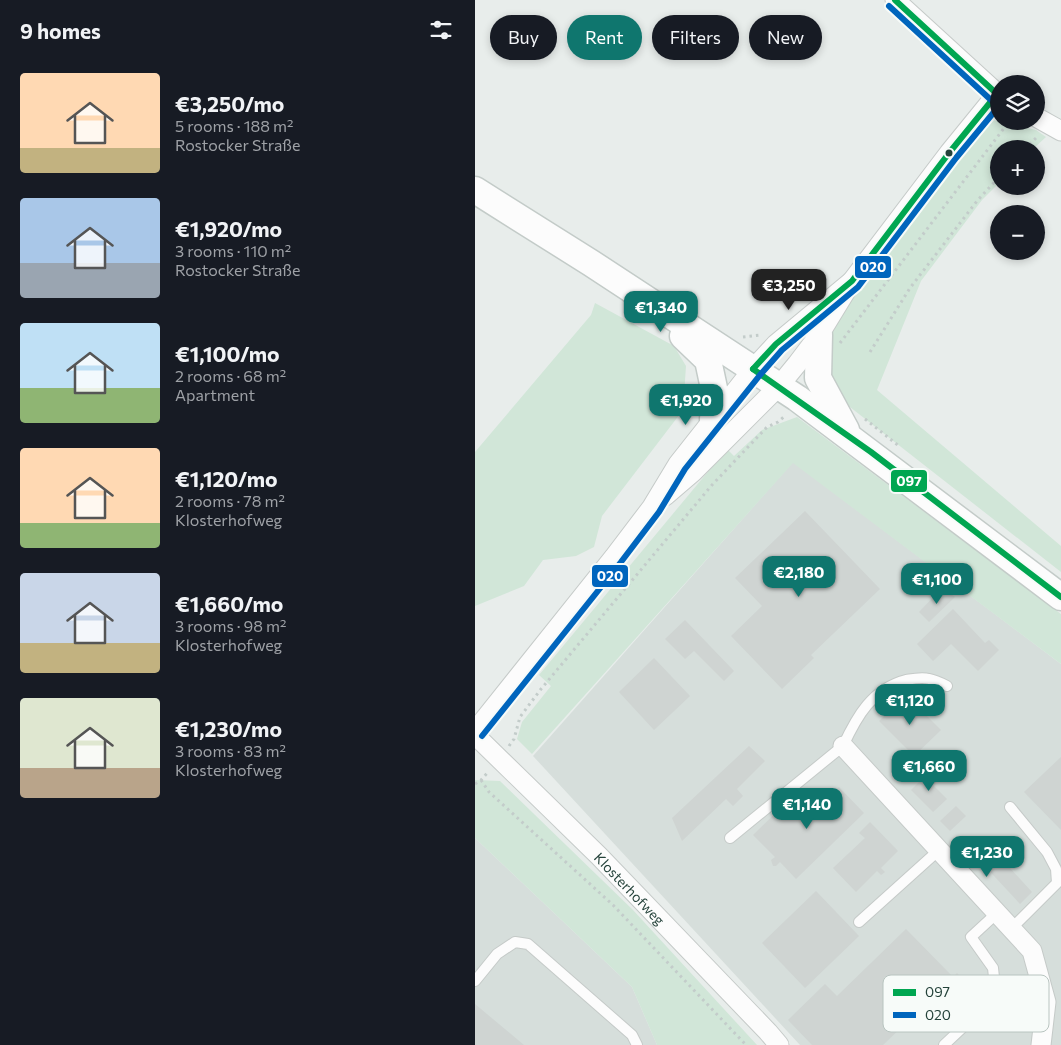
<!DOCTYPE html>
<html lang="en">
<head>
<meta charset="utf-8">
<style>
	:root { --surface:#171b24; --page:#20242c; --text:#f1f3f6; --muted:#9ea1a6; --accent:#0f766e }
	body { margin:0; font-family:Commissioner,sans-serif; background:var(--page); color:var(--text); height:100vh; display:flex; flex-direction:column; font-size:19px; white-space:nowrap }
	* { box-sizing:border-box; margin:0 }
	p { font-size:16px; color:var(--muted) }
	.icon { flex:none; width:28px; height:28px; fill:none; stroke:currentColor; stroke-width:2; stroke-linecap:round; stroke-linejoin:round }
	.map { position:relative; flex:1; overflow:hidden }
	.sheet { display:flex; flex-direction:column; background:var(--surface); width:475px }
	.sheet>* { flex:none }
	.hud { position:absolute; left:15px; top:15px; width:475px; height:45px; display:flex; gap:10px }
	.fabs { position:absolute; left:515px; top:75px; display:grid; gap:10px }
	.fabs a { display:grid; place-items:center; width:55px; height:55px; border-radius:50%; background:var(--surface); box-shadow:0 2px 8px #0003; font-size:25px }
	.price { position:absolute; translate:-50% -42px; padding:0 11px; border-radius:10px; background:var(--accent); color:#fff; font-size:16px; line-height:32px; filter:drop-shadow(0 1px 2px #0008) }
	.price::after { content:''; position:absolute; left:50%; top:30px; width:15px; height:11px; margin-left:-8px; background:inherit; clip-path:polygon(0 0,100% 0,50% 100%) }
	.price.current { background:#222; color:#fff }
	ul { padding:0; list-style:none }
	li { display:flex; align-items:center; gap:15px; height:125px; padding:0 20px }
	li span { display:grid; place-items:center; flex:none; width:140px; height:100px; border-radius:5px; color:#555 }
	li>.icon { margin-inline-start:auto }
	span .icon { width:60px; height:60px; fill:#fffc; stroke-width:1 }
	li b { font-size:21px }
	h2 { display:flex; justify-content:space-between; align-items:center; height:60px; padding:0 20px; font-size:21px }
	.chip { padding:0 18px; border-radius:22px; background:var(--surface); box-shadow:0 2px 8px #0003; font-size:18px; line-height:45px }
	.chip.current { background:var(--accent); color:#fff }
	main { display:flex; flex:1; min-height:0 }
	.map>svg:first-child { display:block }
	.built { fill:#d6dedb }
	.green { fill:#d1e6d8 }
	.building { fill:#cfd4d2 }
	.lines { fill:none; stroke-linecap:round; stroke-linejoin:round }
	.lane-casing { stroke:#c5cac8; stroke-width:12 }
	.street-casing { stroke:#c5cac8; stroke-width:21 }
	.secondary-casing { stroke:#c3cbc8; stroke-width:29 }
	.path { stroke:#c3ccca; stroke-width:3; stroke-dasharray:2.5 4; stroke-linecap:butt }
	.lane { stroke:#fcfcfc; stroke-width:10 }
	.street { stroke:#fcfcfc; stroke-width:19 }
	.secondary { stroke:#fcfcfc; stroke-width:26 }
	.bus-1-casing { stroke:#f7fbf9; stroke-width:10 }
	.bus-2-casing { stroke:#f7fbf9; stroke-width:10 }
	.bus-1 { stroke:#00a651; stroke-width:6 }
	.bus-2 { stroke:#0065bd; stroke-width:6 }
	.bus-dot { fill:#24423a; stroke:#f7fbf9; stroke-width:2 }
	.labels { text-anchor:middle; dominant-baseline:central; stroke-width:4; stroke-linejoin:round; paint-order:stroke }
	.street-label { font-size:14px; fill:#24423a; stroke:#f7fbf9 }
	.key { fill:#f7fbf9; stroke:#b8c4c0; stroke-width:1 }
	.key-label { font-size:14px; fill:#24423a }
	.line-badge { stroke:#f7fbf9; stroke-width:2 }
	.badge-label { font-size:14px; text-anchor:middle; font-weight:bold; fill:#fff }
</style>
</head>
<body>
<main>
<section class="sheet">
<h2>9 homes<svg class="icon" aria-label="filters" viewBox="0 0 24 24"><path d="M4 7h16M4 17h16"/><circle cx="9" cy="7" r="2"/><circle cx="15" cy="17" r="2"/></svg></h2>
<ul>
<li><span style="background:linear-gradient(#ffd9b3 75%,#c2b280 0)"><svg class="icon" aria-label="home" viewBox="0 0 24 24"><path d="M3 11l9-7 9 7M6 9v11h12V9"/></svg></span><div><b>€3,250/mo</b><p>5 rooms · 188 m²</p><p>Rostocker Straße</p></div></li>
<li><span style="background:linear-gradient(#a9c7e8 65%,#9aa5b1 0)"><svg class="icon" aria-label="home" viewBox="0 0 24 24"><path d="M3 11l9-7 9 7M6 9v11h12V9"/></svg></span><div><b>€1,920/mo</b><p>3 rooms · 110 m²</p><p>Rostocker Straße</p></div></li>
<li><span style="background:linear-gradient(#bfe0f5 65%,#8fb573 0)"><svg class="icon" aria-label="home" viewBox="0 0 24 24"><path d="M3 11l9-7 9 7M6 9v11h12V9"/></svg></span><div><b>€1,100/mo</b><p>2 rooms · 68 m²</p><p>Apartment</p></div></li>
<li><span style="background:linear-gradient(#ffd9b3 75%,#8fb573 0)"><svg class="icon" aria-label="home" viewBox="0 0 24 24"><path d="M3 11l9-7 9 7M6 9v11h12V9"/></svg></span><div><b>€1,120/mo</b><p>2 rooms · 78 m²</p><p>Klosterhofweg</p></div></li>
<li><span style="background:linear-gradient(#c9d6e8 70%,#c2b280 0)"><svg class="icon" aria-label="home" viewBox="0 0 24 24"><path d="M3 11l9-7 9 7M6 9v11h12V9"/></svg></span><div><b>€1,660/mo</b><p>3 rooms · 98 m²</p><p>Klosterhofweg</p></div></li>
<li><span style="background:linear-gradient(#dfe7d0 70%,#b9a48a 0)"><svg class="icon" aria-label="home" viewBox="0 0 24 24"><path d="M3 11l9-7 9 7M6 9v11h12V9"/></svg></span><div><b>€1,230/mo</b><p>3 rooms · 83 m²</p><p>Klosterhofweg</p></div></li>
</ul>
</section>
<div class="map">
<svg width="586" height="1045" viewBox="0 0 586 1045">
	<rect width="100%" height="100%" fill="#e8edeb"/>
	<!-- built -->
	<g class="built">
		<path d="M318 462 586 664V1045H325L58 756Z"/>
		<path d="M0 838 157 987 182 1045H0Z"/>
	</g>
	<!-- green -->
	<g class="green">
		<path d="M514 119 561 130 571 137 558 149H524V183L507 200 446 281 402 390 586 546V572L357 393 351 334Z"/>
		<path d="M120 303 199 346 211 366 208 410 127 516 119 547 101 556 68 560 49 586 0 606V452L116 315Z"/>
		<path d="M322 417 586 614V664L318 463 57 754 42 739 47 722 76 686 64 675 241 462 253 450 259 456 287 430Z"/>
		<path d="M0 780 25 781 158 910 282 1045H182L157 987 0 838Z"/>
	</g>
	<!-- building -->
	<g class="building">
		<path d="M330 511 405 589 336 655 339 658 307 689 256 636 287 606 260 578Z"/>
		<path d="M467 588 480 597 454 622 444 612Z"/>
		<path d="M478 609 510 643 514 640 524 650 503 671 476 644 458 661 442 644Z"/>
		<path d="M210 620 259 671 249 681 219 651 210 659 190 639Z"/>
		<path d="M179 658 215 696 179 730 144 692Z"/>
		<path d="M431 695 466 730 439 756 404 721Z"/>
		<path d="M274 746 290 761 262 789 268 796 258 806 251 799 207 841 197 818Z"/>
		<path d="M586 757V830L549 792Z"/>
		<path d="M456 770 465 779 458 785 472 799 458 812 436 790Z"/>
		<path d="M364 787 389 813 321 879 305 862 301 866H298L296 860 300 857 278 835 321 793 337 810 343 805 348 810 352 806 348 802Z"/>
		<path d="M481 806 491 816 475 831 465 821Z"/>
		<path d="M395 822 423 851 406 868 410 872 406 875 402 871 381 892 358 868 390 838 384 833Z"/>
		<path d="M523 849 538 865 535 868 557 892 545 904 506 862 518 850 520 852Z"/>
		<path d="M341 891 384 936 330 988 287 943Z"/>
		<path d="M431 929 478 977 482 973 493 985 445 1031 434 1020 408 1045H337L313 1020 350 984 362 996Z"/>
		<path d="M0 1004 49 1045H0Z"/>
	</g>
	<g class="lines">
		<!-- lane casing -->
		<g class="lane-casing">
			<g id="lane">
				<path d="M535 807 572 852 581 869 582 883 536 929"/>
				<path d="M255 838 368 746C382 716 397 689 431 680 437 679 447 677 454 679 460 680 466 683 472 686"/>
				<path d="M384 922 464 850"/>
				<path d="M0 981 22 954 40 942 53 944 157 1035 162 1045"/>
				<path d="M469 1045 521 996 518 968 496 937 522 913"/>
			</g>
		</g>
		<!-- street casing -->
		<g class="street-casing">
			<g id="street">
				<path d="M420 0 524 95"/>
				<path d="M561 117 586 131"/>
				<path d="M190 496 218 472 304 386 322 364 344 335 377 281 474 153 522 94"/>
				<path d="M0 731 139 557 177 507 203 464 278 369 301 344 377 281"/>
				<path id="s1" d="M0 735 124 856 293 1032 304 1045"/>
				<path d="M368 746 557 951 571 1002 566 1045"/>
			</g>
		</g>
		<!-- secondary casing -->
		<g class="secondary-casing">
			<g id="secondary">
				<path d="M0 190 116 263 322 398 586 597"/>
				<path d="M344 335 343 378 371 430"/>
				<path d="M208 336 233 360 240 393 238 419"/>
			</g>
		</g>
		<!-- path -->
		<g class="path">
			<path d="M550 149 562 137"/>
			<path d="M268 337 286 335"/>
			<path d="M365 343 533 123 532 121"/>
			<path d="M395 352 435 288 502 201 524 177"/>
			<path d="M390 419 424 446"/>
			<path d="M34 746 39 739 45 717 66 689 237 485 292 427 303 422 311 415"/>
			<path d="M6 780 14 792 138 905 271 1045"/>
			<path d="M0 784 6 780 14 771"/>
		</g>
		<!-- lane -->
		<use href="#lane" class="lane"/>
		<!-- street -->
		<use href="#street" class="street"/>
		<!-- secondary -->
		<use href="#secondary" class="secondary"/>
		<!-- bus-1 casing -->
		<g class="bus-1-casing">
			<g id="bus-1">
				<path d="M420 0 522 94"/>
				<path d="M278 369 396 452 586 597"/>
				<path d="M278 369 301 344 377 281 474 153 522 94"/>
			</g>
		</g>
		<!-- bus-2 casing -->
		<g class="bus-2-casing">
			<g id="bus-2">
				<path d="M414 6 516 100"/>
				<path d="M7 736 146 562 184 512 210 469 285 375 307 350 383 287 481 158 524 106"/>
			</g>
		</g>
		<!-- bus-1 -->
		<use href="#bus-1" class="bus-1"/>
		<!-- bus-2 -->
		<use href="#bus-2" class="bus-2"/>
	</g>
	<!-- markers -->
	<circle class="bus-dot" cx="474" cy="153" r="4.5"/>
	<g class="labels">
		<!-- street labels -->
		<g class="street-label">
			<text stroke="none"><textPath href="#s1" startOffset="218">Klosterhofweg</textPath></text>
		</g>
	</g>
	<!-- legend -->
	<rect x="408" y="975" width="166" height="57" rx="8" class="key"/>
	<rect x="418" y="989" width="23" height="7" fill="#00a651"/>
	<rect x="418" y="1012" width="23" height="6" fill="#0065bd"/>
	<g class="key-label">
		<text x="450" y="997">097</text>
		<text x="450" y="1020">020</text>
	</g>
	<g class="line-badge">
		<rect x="379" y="255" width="38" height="24" rx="5" fill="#0065bd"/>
		<rect x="415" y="469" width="38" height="24" rx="5" fill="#00a651"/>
		<rect x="116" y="564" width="38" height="24" rx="5" fill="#0065bd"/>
	</g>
	<g class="badge-label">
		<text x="398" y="272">020</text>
		<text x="434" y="486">097</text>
		<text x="135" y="581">020</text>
	</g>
</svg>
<div class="fabs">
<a><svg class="icon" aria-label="layers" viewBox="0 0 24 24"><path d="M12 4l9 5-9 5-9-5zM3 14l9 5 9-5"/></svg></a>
<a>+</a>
<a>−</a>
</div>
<b class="price current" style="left:314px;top:311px">€3,250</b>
<b class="price" style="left:186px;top:333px">€1,340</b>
<b class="price" style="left:211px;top:426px">€1,920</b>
<b class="price" style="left:324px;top:598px">€2,180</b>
<b class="price" style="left:462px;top:605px">€1,100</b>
<b class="price" style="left:435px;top:726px">€1,120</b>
<b class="price" style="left:454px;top:792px">€1,660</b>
<b class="price" style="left:332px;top:830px">€1,140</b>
<b class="price" style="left:512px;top:878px">€1,230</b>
<div class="hud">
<a class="chip">Buy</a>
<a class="chip current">Rent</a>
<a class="chip">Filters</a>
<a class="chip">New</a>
</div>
</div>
</main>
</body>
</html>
